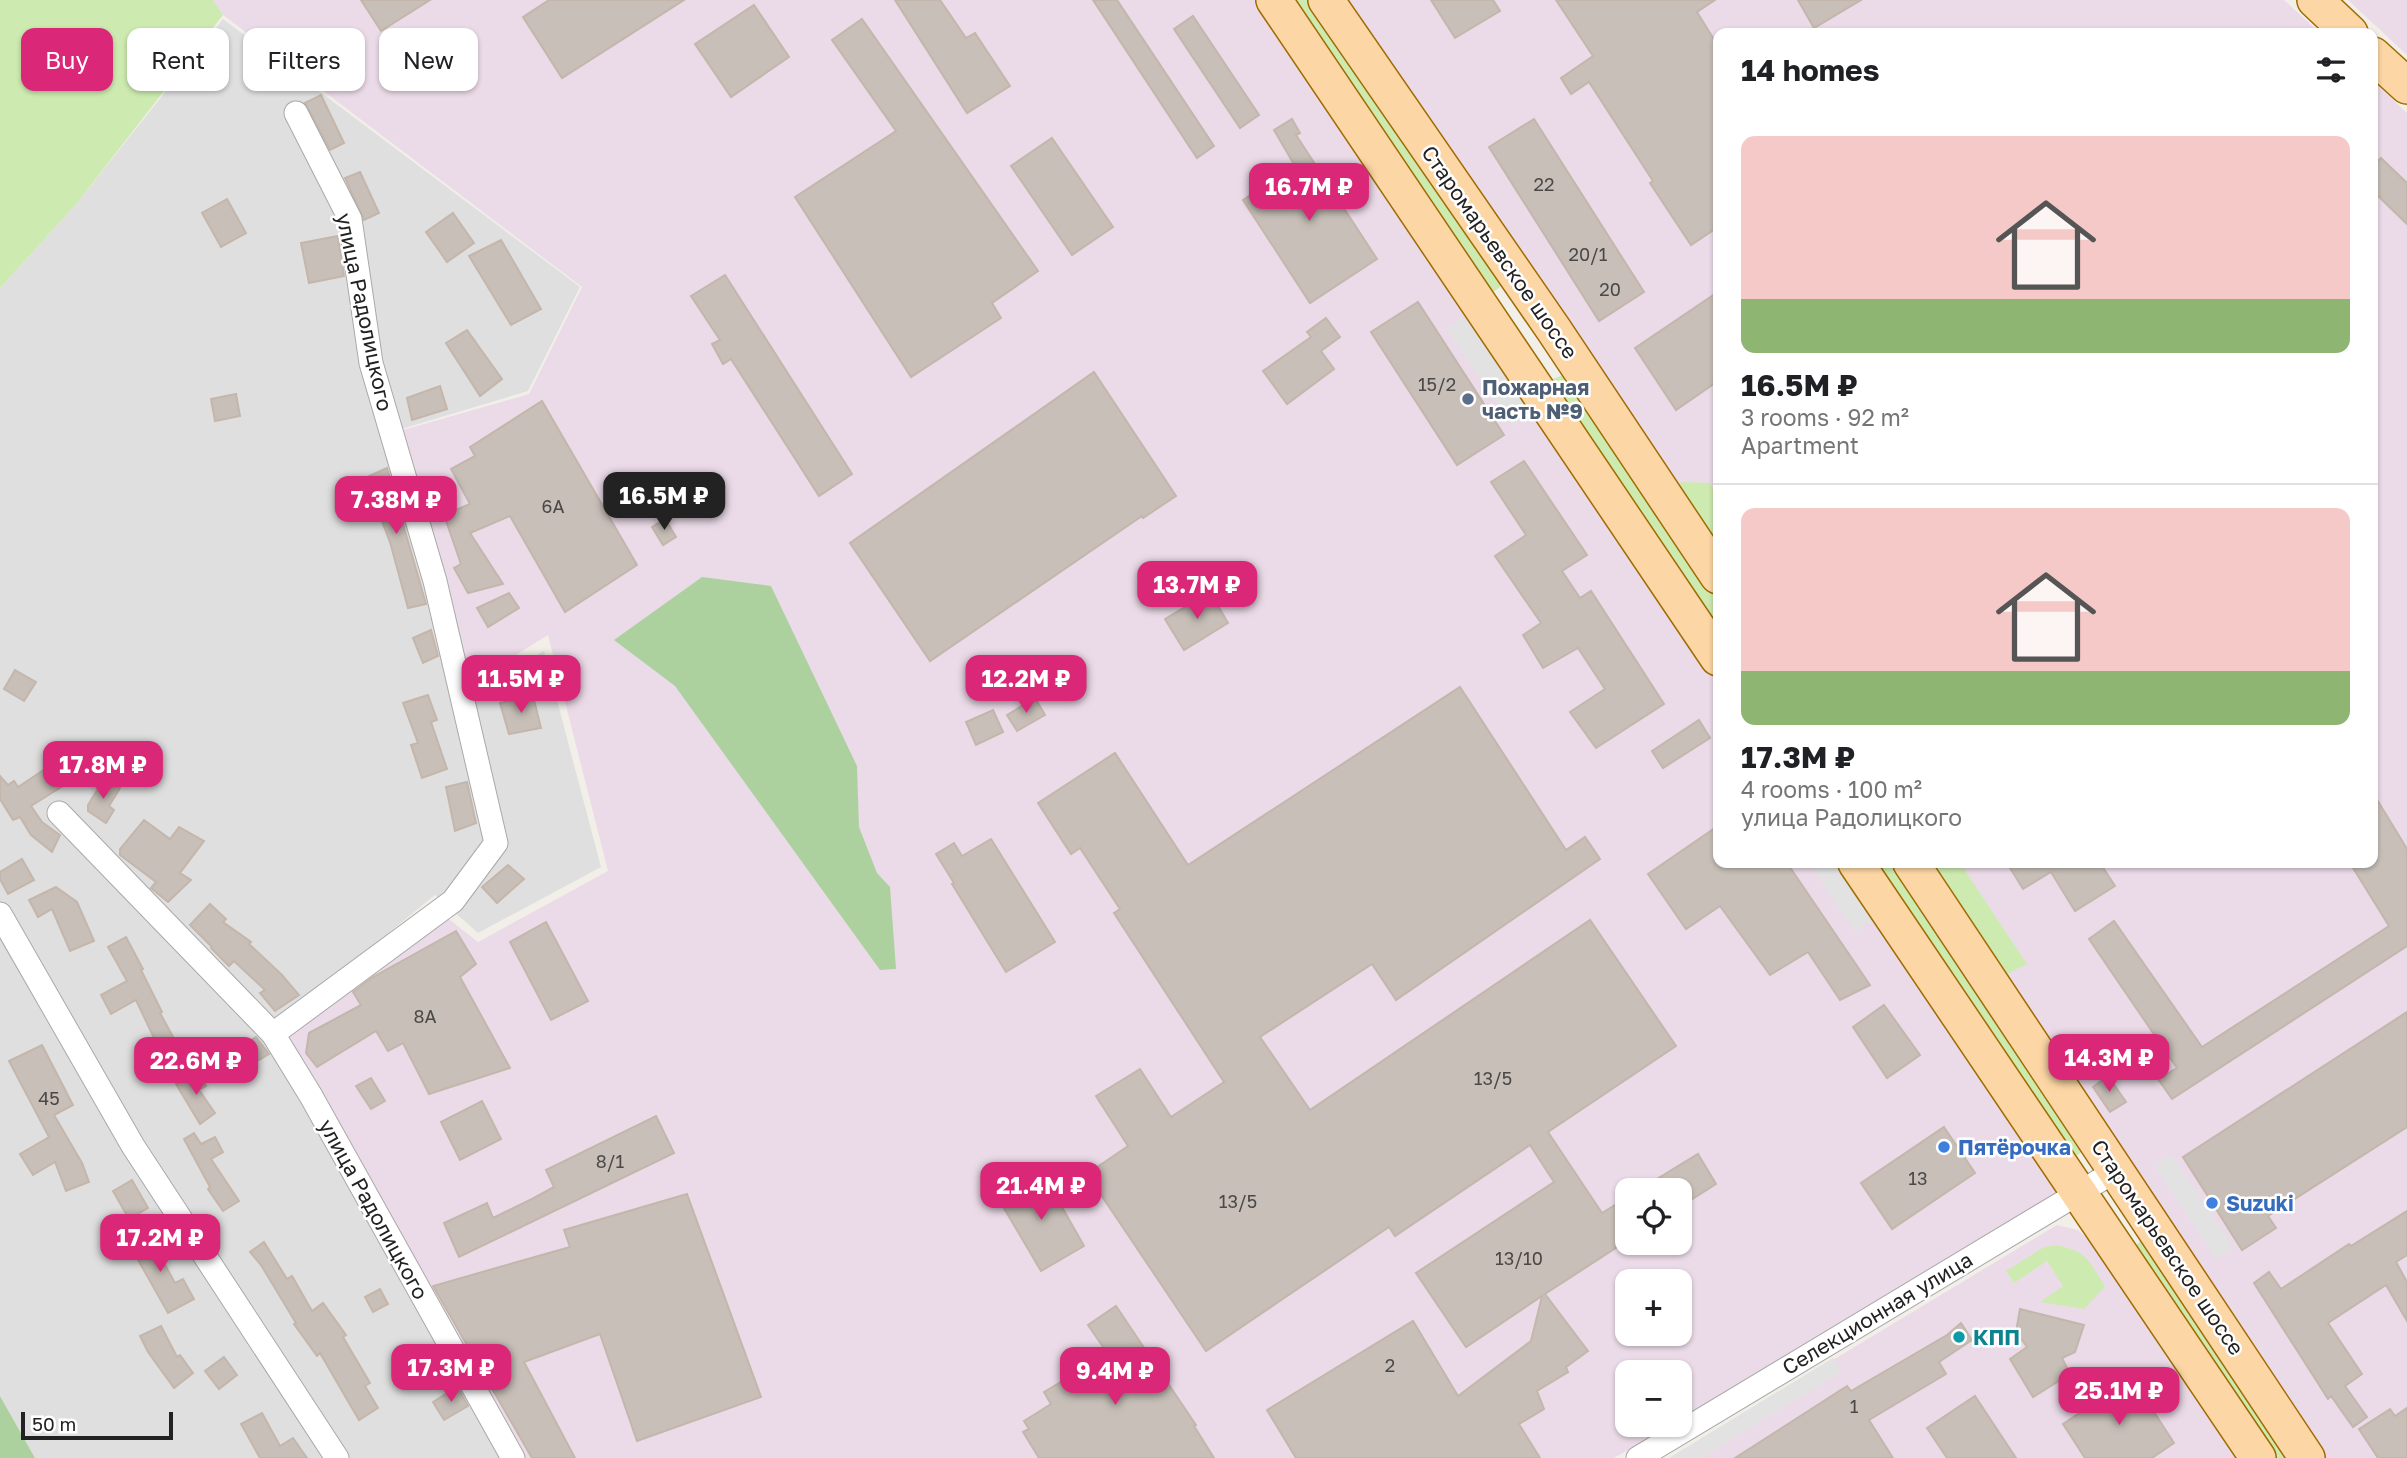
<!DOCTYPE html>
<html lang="en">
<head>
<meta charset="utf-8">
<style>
	:root { --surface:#fff; --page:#f2f2f2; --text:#202124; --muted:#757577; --line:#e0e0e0; --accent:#db2777 }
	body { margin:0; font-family:"Golos Text",sans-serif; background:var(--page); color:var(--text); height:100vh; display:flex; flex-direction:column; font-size:26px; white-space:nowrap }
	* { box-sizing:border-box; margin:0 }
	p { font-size:23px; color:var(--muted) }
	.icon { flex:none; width:38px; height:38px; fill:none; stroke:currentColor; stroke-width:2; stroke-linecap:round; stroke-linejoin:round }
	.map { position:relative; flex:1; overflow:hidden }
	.sheet { position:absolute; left:1713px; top:28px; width:665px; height:840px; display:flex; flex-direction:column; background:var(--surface); border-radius:14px; box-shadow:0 2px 5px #0004 }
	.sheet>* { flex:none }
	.top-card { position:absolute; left:21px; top:28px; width:665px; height:63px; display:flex; gap:14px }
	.tools { position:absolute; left:1615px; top:1178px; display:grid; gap:14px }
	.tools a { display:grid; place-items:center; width:77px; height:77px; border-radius:14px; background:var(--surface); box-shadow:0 2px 5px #0004; font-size:35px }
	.scale { position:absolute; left:21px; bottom:18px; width:152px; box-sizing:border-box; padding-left:7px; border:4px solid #222; border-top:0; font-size:19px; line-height:24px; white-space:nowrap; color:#222; -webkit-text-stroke:5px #fff; paint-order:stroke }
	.price { position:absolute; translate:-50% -60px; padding:0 16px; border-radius:14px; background:var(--accent); color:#fff; font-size:23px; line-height:46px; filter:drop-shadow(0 2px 4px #0008) }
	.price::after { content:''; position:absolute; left:50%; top:42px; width:21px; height:16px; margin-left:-10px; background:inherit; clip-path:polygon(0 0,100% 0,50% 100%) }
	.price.on { background:#222; color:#fff }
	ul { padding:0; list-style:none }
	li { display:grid; align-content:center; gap:14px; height:371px; padding:0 28px }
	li+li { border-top:2px solid var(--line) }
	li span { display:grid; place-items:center; height:217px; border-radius:14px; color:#555 }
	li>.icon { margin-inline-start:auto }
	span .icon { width:126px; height:126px; fill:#fffc; stroke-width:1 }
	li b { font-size:30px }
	h2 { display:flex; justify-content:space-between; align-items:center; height:84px; padding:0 28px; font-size:30px }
	.pill { padding:0 24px; border-radius:14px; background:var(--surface); box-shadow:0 2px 5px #0004; font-size:24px; line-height:63px }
	.pill.on { background:var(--accent); color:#fff }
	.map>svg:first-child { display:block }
	.residential { fill:#e0dfdf }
	.industrial { fill:#ebdbe8; fill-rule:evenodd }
	.grass { fill:#cdebb0 }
	.forest { fill:#add19e }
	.parking { fill:#e2e2e2 }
	.building { fill:#c7bfb8; stroke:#c4b6ab; stroke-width:2 }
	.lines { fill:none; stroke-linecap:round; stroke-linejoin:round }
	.street-casing { stroke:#a9a9a9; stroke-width:25 }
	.primary-casing { stroke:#a06b00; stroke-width:38 }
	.street { stroke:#fff; stroke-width:23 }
	.primary { stroke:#fcd6a4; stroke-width:35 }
	.service-dot { fill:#5c6f8a; stroke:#fff; stroke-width:2.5 }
	.shop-dot { fill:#3f7fe0; stroke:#fff; stroke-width:2.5 }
	.culture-dot { fill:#0f9aa8; stroke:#fff; stroke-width:2.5 }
	.labels { text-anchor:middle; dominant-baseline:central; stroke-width:5; stroke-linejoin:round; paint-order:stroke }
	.number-label { font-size:18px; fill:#4b4948 }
	.street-label { font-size:21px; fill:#222; stroke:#fff }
	.service-label { font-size:21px; font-weight:bold; fill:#4e5e75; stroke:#fff; text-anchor:start }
	.shop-label { font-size:21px; font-weight:bold; fill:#366cbe; stroke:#fff; text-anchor:start }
	.culture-label { font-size:21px; font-weight:bold; fill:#0d838f; stroke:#fff; text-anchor:start }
</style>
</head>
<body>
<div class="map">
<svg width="2407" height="1458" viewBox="0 0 2407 1458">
	<rect width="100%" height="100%" fill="#f2efe9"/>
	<!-- residential -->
	<path class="residential" d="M223 19 580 287 528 391 388 433 457 702 544 651 601 867 478 933 435 895 265 1034 503 1458H35L0 1396V288L77 203Z"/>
	<!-- industrial -->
	<g class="industrial">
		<path d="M213 0H1262L1718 676V863H1844L2063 1189 1680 1418V1372H1628V1424L1670 1425 1614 1458H525L281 1035 445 916 478 942 608 871 548 635 464 687 396 432 529 394 582 287 223 15ZM1628 1190H1680V1242H1628ZM1628 1281H1680V1334H1628Z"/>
		<path d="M1338 0H2284L2320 33H1718V561Z"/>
		<path d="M2348 0H2407V55Z"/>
		<path d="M2373 81 2407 113V1458H2321L1920 863H2373Z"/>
		<path d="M2057 1225 2078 1230 2093 1244 2237 1458H1670Z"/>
	</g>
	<!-- grass -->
	<g class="grass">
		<path d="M0 0H213L223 15 77 203 0 288Z"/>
		<path d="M1288 0H1312L1503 281 1500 287 1492 293Z"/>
		<path d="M1566 374 1718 601V634L1551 385 1553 379Z"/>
		<path d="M1682 482 1710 483 1718 496V552L1675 488Z"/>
		<path d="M1873 863H1894L2083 1151 2075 1157Z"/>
		<path d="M1923 863H1960L2027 964 2007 974 1995 972Z"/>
		<path d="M2142 1239 2293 1458H2273L2133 1249Z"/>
		<path d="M2056 1245C2087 1251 2090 1261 2105 1287L2084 1309 2040 1302 2063 1286 2047 1261 2014 1283 2006 1271 2044 1247Z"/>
	</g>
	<!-- forest -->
	<g class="forest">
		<path d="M702 577 771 586 857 766 859 827 877 873 890 887 896 969 880 970 675 686 614 640Z"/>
		<path d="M0 1396 35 1458H0Z"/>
	</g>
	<!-- parking -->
	<g class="parking">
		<path d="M1468 314 1534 411 1513 426 1446 329Z"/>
		<path d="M1809 863H1836L1874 919 1855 932Z"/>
		<path d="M2171 1154 2233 1247 2216 1259 2154 1166Z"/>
		<path d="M1833 1358 1842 1371 1701 1458H1669Z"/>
	</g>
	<!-- building -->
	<g class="building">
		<path d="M361 0H430L381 31Z"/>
		<path d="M549 0H684L562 78 523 17Z"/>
		<path d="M895 0H940L966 38 975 33 1010 86 967 113Z"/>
		<path d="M1093 0H1117L1214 146 1197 158Z"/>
		<path d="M1431 0H1493L1500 11 1455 38Z"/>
		<path d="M1556 0H1715L1697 12 1718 46V227L1691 245 1650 183 1653 181 1589 82 1571 94 1561 78 1593 56Z"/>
		<path d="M1798 0H1861L1814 28Z"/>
		<path d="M754 5 789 57 731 97 695 44Z"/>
		<path d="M1193 16 1259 115 1240 128 1174 29Z"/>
		<path d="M862 19 1038 271 992 303 1001 318 911 377 795 197 896 131 832 40Z"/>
		<path d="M321 95 344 143 330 150 305 103Z"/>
		<path d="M1292 119 1300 133 1296 135 1377 259 1310 303 1243 200 1295 166 1274 130Z"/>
		<path d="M1534 119 1644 292 1599 321 1489 147Z"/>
		<path d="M1052 138 1113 227 1072 255 1011 166Z"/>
		<path d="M2381 158 2407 183V224L2373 191V166Z"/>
		<path d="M360 172 379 213 364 220 345 178Z"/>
		<path d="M227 199 246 233 221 247 202 213Z"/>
		<path d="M453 213 474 243 447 262 426 232Z"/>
		<path d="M338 236 344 276 309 283 301 243Z"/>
		<path d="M501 240 541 309 511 325 469 256Z"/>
		<path d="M725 275 852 474 819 496 731 359 723 364 712 344 720 340 691 296Z"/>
		<path d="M1718 292V381L1676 410 1635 348Z"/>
		<path d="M1418 302 1504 435 1457 465 1371 332Z"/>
		<path d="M1326 318 1340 337 1321 351 1334 369 1287 404 1263 371 1311 337 1307 332Z"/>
		<path d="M467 330 502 379 480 396 446 343Z"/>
		<path d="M1094 372 1176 496 1143 518 1142 516 930 661 850 543Z"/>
		<path d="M440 386 447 409 412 420 407 398Z"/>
		<path d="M236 394 240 416 215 421 211 399Z"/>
		<path d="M542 401 637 565 565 612 510 516 470 533 503 584 468 593 454 568 461 564 444 515 470 504 451 469 475 456 470 447Z"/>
		<path d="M1524 461 1587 555 1562 571 1580 598 1591 591 1664 704 1596 748 1570 712 1605 689 1578 648 1543 668 1523 635 1541 623 1495 556 1526 535 1491 482Z"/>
		<path d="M387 468 426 604 408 608 390 542 365 478Z"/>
		<path d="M665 519 676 537 663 545 652 527Z"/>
		<path d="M1210 592 1228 623 1184 650 1165 619Z"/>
		<path d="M509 593 519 608 488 627 477 608Z"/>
		<path d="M431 630 438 656 423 663 413 638Z"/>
		<path d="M15 670 36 682 24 701 4 689Z"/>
		<path d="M1460 687 1566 850 1585 837 1600 859 1396 1000 1372 964 1260 1037 1310 1110 1590 920 1676 1046 1548 1132 1602 1213 1628 1197V1240L1545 1294 1588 1351 1566 1367 1568 1372 1537 1391 1544 1409 1519 1424 1540 1458H1296L1267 1410 1413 1321 1458 1396 1531 1341 1542 1296 1466 1347 1416 1273 1554 1182 1530 1145 1395 1236 1389 1227 1206 1351 1087 1174 1128 1146 1096 1096 1140 1069 1171 1117 1224 1082 1114 913 1120 909 1080 848 1071 854 1038 803 1115 753 1188 865Z"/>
		<path d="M428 695 437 720 431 722 447 769 422 778 411 745 418 743 403 703Z"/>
		<path d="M533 696 541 728 509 734 500 703Z"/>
		<path d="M1035 698 1045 715 1017 731 1007 715Z"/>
		<path d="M993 710 1003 732 976 745 966 722Z"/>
		<path d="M1699 720 1710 738 1663 768 1652 751Z"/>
		<path d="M51 765 66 784 31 806 42 822 60 835 52 852 31 835 20 817 13 820 0 799V776L8 785 14 781 18 787Z"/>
		<path d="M104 779 120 788 109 806 114 810 106 823 88 811V805Z"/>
		<path d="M467 782 476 823 455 831 446 787Z"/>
		<path d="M2373 793 2407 849V946L2172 1099 2158 1079 2177 1068 2089 939 2114 921 2202 1047 2389 926 2350 863H2373Z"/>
		<path d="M144 820 170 839 179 827 204 841 180 873 191 880 168 902 151 888 156 882 120 855V849Z"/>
		<path d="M1718 826V863H1787L1870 985 1840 1000 1808 952 1770 975 1720 906 1686 929 1648 874Z"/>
		<path d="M991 839 1055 942 1006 972 952 884 954 883 936 854 954 843 962 856Z"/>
		<path d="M22 859 34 880 8 894 0 879V872Z"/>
		<path d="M2007 863H2100L2115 886 2075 911 2051 872 2023 889Z"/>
		<path d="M508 865 524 879 497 903 482 887Z"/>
		<path d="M56 887 77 902 94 941 70 951 52 909 38 917 29 900Z"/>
		<path d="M210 904 226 919 223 922 251 942 249 944 282 975 299 995 275 1011 260 993 265 990 234 961 229 966 211 948 212 947 190 925Z"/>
		<path d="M546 922 588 1001 551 1020 510 942Z"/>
		<path d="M456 931 476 964 460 977 510 1068 429 1094 403 1043 388 1051 376 1031 317 1067 306 1053 309 1033 361 1005 353 992 373 977Z"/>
		<path d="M126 937 143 969 141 970 162 1012 160 1013 178 1046 162 1056 152 1039 154 1038 136 1000 111 1014 101 995 127 981 108 947Z"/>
		<path d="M1884 1005 1920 1055 1887 1078 1853 1027Z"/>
		<path d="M2407 1012V1127L2268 1216 2276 1228 2242 1250 2183 1157Z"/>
		<path d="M256 1037 269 1054 259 1060 247 1043Z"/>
		<path d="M42 1045 73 1105 54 1115 82 1163 89 1182 66 1191 55 1162 33 1175 20 1154 49 1137 9 1061Z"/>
		<path d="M197 1072 206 1086 199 1090 215 1113 200 1124 176 1084Z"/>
		<path d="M2108 1076 2126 1102 2110 1112 2093 1087Z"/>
		<path d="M371 1078 385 1101 371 1109 356 1086Z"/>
		<path d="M482 1101 501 1139 460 1160 441 1122Z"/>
		<path d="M656 1116 674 1153 459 1257 444 1223 487 1203 493 1218 532 1199 554 1187 546 1170Z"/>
		<path d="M1944 1127 1975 1173 1892 1229 1861 1183Z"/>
		<path d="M194 1133 201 1144 215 1137 223 1152 211 1159 239 1201 223 1211 208 1189 210 1187 184 1139Z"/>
		<path d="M1698 1154 1716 1184 1680 1207V1190H1639Z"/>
		<path d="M1042 1172 1084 1246 1041 1271 998 1198Z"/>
		<path d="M132 1180 148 1208 129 1219 113 1191Z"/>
		<path d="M687 1194 761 1397 637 1441 600 1334 524 1362 575 1458H532L433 1286 570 1247 564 1230Z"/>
		<path d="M2407 1211V1255L2396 1262 2407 1282V1321L2386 1285 2328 1323 2362 1374 2345 1386 2367 1417 2353 1427 2331 1396 2328 1399 2254 1283 2269 1272 2281 1289 2349 1244 2351 1246Z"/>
		<path d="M147 1232 175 1283 183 1279 194 1299 168 1313 128 1242Z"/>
		<path d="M264 1242 287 1279 292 1276 312 1311 323 1303 346 1335 343 1337 370 1383 365 1386 378 1408 359 1420 320 1353 317 1356 294 1324 296 1323 261 1265 250 1252Z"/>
		<path d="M380 1289 388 1304 373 1312 365 1297Z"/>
		<path d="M1116 1306 1196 1425 1194 1426 1214 1458H1039L1023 1432 1029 1429 1024 1421 1051 1404 1044 1392 1108 1354 1088 1325Z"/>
		<path d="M2020 1309 2084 1325 2075 1352 2062 1358 2070 1374 2033 1397 2010 1359 2027 1347 2016 1332Z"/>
		<path d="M1961 1323 1972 1340 1939 1362 1946 1374 1869 1420 1893 1458H1735L1847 1386 1851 1391 1947 1335Z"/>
		<path d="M161 1326 177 1357 180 1355 193 1373 174 1388 148 1352 140 1336Z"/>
		<path d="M224 1357 237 1375 219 1389 205 1371Z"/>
		<path d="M2132 1378 2174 1443 2152 1458H2085L2063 1424Z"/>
		<path d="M457 1387 468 1406 444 1420 433 1402Z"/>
		<path d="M1975 1396 2016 1458H1947L1927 1428Z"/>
		<path d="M2407 1408V1458H2378L2359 1429 2390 1409 2395 1416Z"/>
		<path d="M262 1413 280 1446 293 1438 307 1458H260L241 1424Z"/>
	</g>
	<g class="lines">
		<!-- street casing -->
		<g class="street-casing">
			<g id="street">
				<path d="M59 813 273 1034 311 1096 513 1458"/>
				<path d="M0 914 133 1146 337 1458"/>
				<path d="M273 1034 453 901 496 843 435 581 371 363 350 219 296 113"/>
				<path d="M1638 1458 2117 1170"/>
			</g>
		</g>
		<!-- primary casing -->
		<g class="primary-casing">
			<g id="primary">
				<path d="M1274 0 1718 658"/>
				<path d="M1326 0 1554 330 1718 576"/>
				<path d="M2315 0 2350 33"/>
				<path d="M2373 55 2407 86"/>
				<path d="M1856 863 2258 1458"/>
				<path d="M1911 863 2307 1458"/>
			</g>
		</g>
		<!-- street -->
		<use href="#street" class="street"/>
		<!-- primary -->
		<use href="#primary" class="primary"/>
	</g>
	<!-- markers -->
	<circle class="service-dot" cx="1468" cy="399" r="7"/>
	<g class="shop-dot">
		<circle cx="1944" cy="1147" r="7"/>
		<circle cx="2212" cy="1203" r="7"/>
	</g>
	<circle class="culture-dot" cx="1959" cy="1337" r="7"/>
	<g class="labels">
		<!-- number labels -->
		<g class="number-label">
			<text x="1544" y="184">22</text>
			<text x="1588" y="254">20/1</text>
			<text x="1610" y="289">20</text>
			<text x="1437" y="384">15/2</text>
			<text x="553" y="506">6А</text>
			<text x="425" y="1016">8А</text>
			<text x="1493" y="1078">13/5</text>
			<text x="49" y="1098">45</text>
			<text x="610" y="1161">8/1</text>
			<text x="1918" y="1178">13</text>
			<text x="1238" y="1201">13/5</text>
			<text x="1519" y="1258">13/10</text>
			<text x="1390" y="1365">2</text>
			<text x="1854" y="1406">1</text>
		</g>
		<!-- street labels -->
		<g class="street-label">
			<text transform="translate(1500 252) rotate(55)">Старомарьевское шоссе</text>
			<text transform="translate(365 312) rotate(78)">улица Радолицкого</text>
			<text transform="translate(374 1209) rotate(61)">улица Радолицкого</text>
			<text transform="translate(2168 1247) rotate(56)">Старомарьевское шоссе</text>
			<text transform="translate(1877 1313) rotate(-31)">Селекционная улица</text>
		</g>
		<!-- service labels -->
		<g class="service-label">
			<text x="1482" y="387">Пожарная<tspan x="1482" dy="24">часть №9</tspan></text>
		</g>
		<!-- shop labels -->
		<g class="shop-label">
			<text x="1958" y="1147">Пятёрочка</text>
			<text x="2226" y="1203">Suzuki</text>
		</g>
		<!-- culture labels -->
		<g class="culture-label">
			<text x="1973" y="1337">КПП</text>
		</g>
	</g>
</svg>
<div class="tools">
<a><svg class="icon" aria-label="locate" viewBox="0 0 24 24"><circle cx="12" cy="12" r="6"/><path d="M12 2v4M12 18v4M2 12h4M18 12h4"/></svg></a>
<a>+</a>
<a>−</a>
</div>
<div class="scale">50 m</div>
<b class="price" style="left:1309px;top:223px">16.7M ₽</b>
<b class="price on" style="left:664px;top:532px">16.5M ₽</b>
<b class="price" style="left:396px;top:536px">7.38M ₽</b>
<b class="price" style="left:1197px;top:621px">13.7M ₽</b>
<b class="price" style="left:521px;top:715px">11.5M ₽</b>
<b class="price" style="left:1026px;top:715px">12.2M ₽</b>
<b class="price" style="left:103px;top:801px">17.8M ₽</b>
<b class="price" style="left:2109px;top:1094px">14.3M ₽</b>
<b class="price" style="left:196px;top:1097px">22.6M ₽</b>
<b class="price" style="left:1041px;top:1222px">21.4M ₽</b>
<b class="price" style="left:160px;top:1274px">17.2M ₽</b>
<b class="price" style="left:451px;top:1404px">17.3M ₽</b>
<b class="price" style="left:1115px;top:1407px">9.4M ₽</b>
<b class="price" style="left:2119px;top:1427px">25.1M ₽</b>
<div class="top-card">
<a class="pill on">Buy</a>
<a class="pill">Rent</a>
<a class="pill">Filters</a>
<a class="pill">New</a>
</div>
<section class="sheet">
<h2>14 homes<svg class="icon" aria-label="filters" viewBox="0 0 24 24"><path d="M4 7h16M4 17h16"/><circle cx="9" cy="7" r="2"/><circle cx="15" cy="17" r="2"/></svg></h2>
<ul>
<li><span style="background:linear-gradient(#f6c9c9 75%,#8fb573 0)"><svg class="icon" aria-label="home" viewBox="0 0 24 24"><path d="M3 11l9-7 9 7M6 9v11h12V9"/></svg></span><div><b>16.5M ₽</b><p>3 rooms · 92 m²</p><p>Apartment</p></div></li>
<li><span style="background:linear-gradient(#f6c9c9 75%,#8fb573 0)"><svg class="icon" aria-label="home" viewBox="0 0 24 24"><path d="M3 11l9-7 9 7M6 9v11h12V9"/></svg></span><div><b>17.3M ₽</b><p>4 rooms · 100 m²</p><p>улица Радолицкого</p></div></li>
</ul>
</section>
</div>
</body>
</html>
